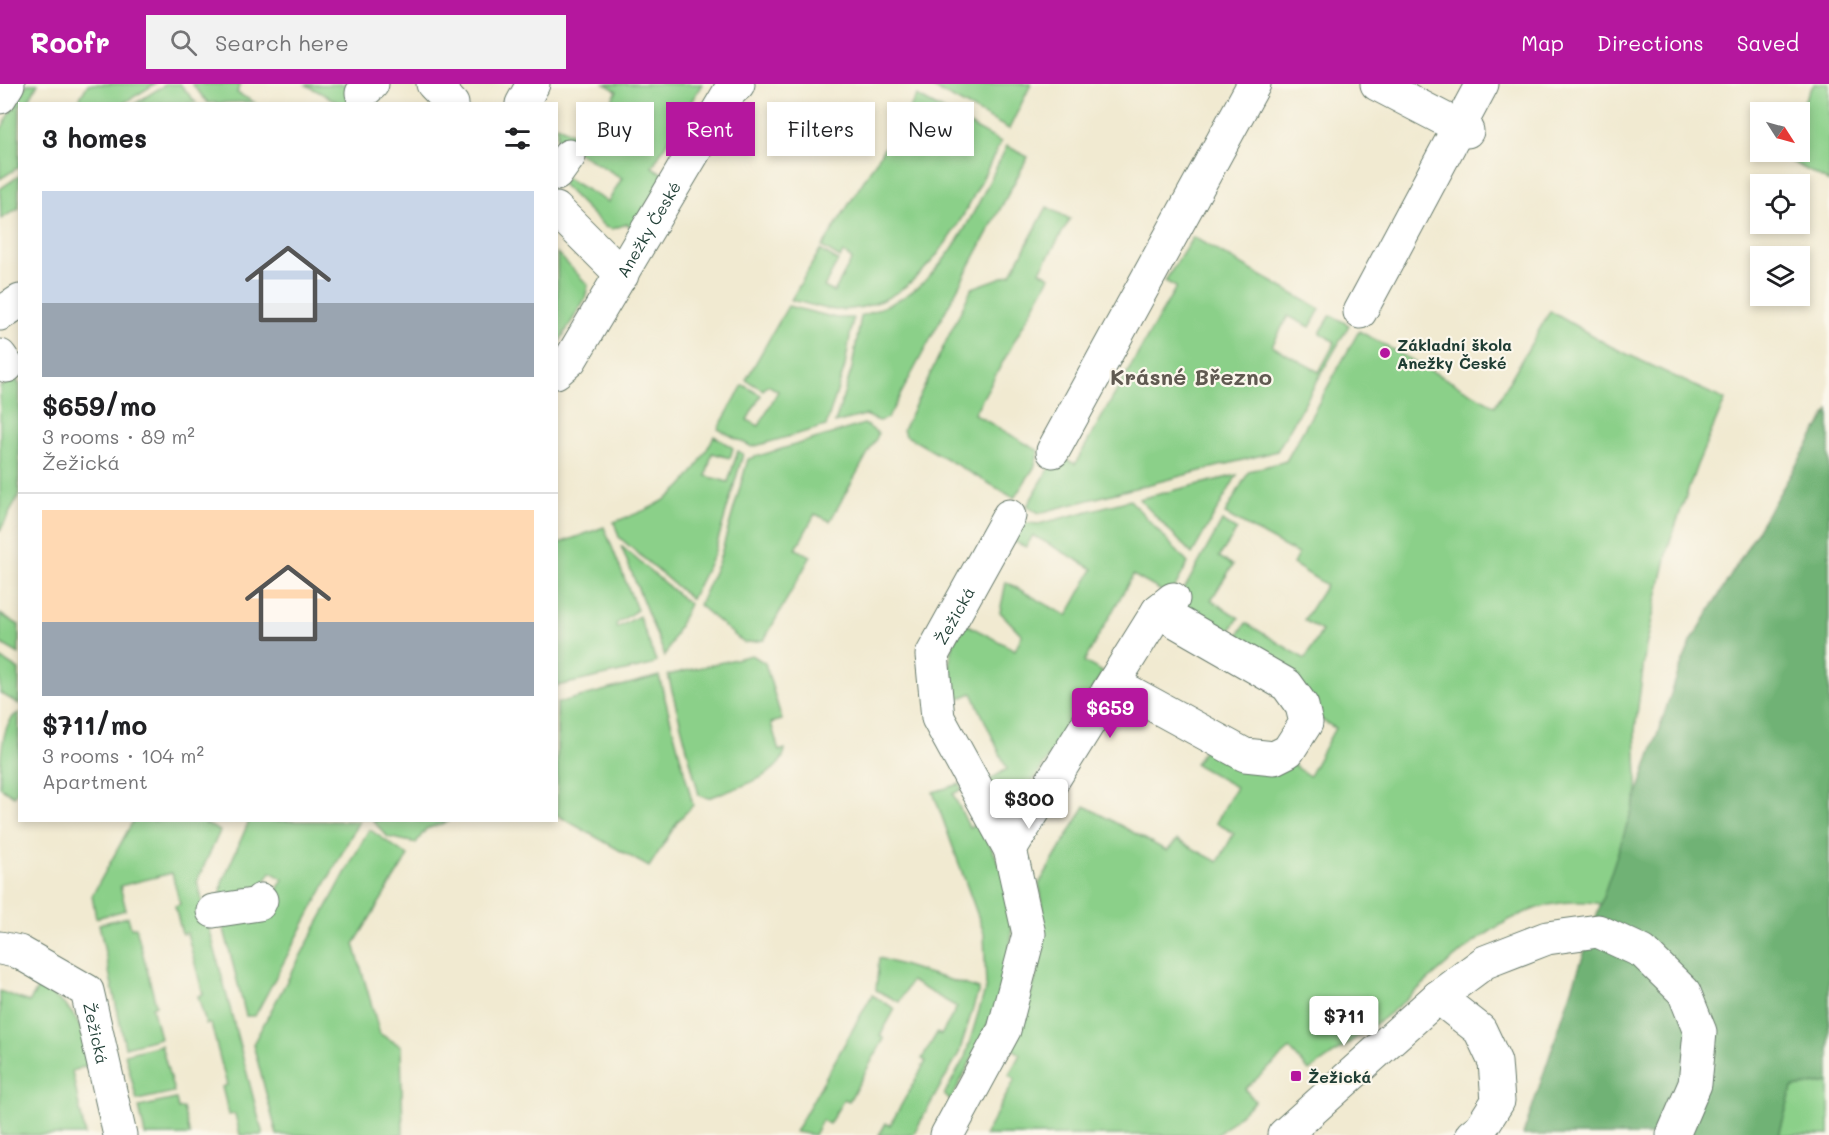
<!DOCTYPE html>
<html lang="en">
<head>
<meta charset="utf-8">
<style>
	:root { --surface:#fff; --page:#f2f2f2; --text:#202124; --muted:#757577; --line:#e0e0e0; --accent:#b5179e }
	body { margin:0; font-family:Mali,sans-serif; background:var(--page); color:var(--text); height:100vh; display:flex; flex-direction:column; font-size:22px; white-space:nowrap }
	* { box-sizing:border-box; margin:0 }
	p { font-size:20px; color:var(--muted) }
	.icon { flex:none; width:33px; height:33px; fill:none; stroke:currentColor; stroke-width:2; stroke-linecap:round; stroke-linejoin:round }
	.map { position:relative; flex:1; overflow:hidden }
	.panel { position:absolute; left:18px; top:18px; width:540px; height:720px; display:flex; flex-direction:column; background:var(--surface); border-radius:0px; box-shadow:0 3px 9px #0003 }
	.panel>* { flex:none }
	.banner { position:absolute; left:576px; top:18px; width:570px; height:54px; display:flex; gap:12px }
	.needle { width:39px; rotate:126deg }
	.tools { position:absolute; left:1750px; top:18px; display:grid; gap:12px }
	.tools a { display:grid; place-items:center; width:60px; height:60px; border-radius:0px; background:var(--surface); box-shadow:0 3px 9px #0003; font-size:30px }
	.price { position:absolute; translate:-50% -51px; padding:0 14px; border-radius:6px; background:#fff; color:#222; font-size:20px; line-height:39px; filter:drop-shadow(0 2px 3px #0008) }
	.price::after { content:''; position:absolute; left:50%; top:36px; width:18px; height:14px; margin-left:-9px; background:inherit; clip-path:polygon(0 0,100% 0,50% 100%) }
	.price.on { background:var(--accent); color:#fff }
	ul { padding:0; list-style:none }
	li { display:grid; align-content:center; gap:12px; height:318px; padding:0 24px }
	li+li { border-top:2px solid var(--line) }
	li span { display:grid; place-items:center; height:186px; border-radius:0px; color:#555 }
	li>.icon { margin-inline-start:auto }
	span .icon { width:108px; height:108px; fill:#fffc; stroke-width:1 }
	li b { font-size:26px }
	h2 { display:flex; justify-content:space-between; align-items:center; height:72px; padding:0 24px; font-size:26px }
	.pill { padding:0 21px; border-radius:0px; background:var(--surface); box-shadow:0 3px 9px #0003; font-size:21px; line-height:54px }
	.pill.on { background:var(--accent); color:#fff }
	header { display:flex; align-items:center; gap:36px; box-sizing:border-box; height:84px; padding:0 30px; background:var(--accent); color:#fff }
	header strong { font-size:28px }
	nav { display:flex; gap:33px; margin-inline-start:auto; font-size:21px }
	.search { width:420px; height:54px; background:var(--page); display:flex; align-items:center; gap:15px; box-sizing:border-box; padding:0 21px; border-radius:0px; color:var(--muted); font-size:22px }
	.map>svg:first-child { display:block }
	.green { fill:#8bd089; stroke:#55865e; stroke-width:1.5 }
	.forest { fill:#70b275; stroke:#487854; stroke-width:1.5 }
	.lines { fill:none; stroke-linecap:round; stroke-linejoin:round }
	.minor-casing { stroke:#687a6b; stroke-width:35 }
	.minor { stroke:#fff; stroke-width:33 }
	.poi-dot { fill:#b5179e; stroke:#fbf7ec; stroke-width:2 }
	.labels { text-anchor:middle; dominant-baseline:central; stroke-width:4.5; stroke-linejoin:round; paint-order:stroke }
	.street-label { font-size:16px; fill:#1f3d34; stroke:#fbf7ec }
	.poi-label { font-size:16px; font-weight:bold; fill:#1f3d34; stroke:#fbf7ec; text-anchor:start }
	.district-label { font-size:22px; font-weight:bold; fill:#605a51; stroke:#fbf7ec }
</style>
</head>
<body>
<header>
<strong>Roofr</strong>
<div class="search"><svg class="icon" aria-label="search" viewBox="0 0 24 24"><circle cx="10" cy="10" r="6"/><path d="M15 15l6 6"/></svg>Search here</div>
<nav><a>Map</a><a>Directions</a><a>Saved</a></nav>
</header>
<div class="map">
<svg width="1829" height="1051" viewBox="0 0 1829 1051">
	<rect width="100%" height="100%" fill="#fbf7ec"/>
	<filter id="ink" filterUnits="userSpaceOnUse"><feTurbulence type="fractalNoise" baseFrequency=".0167" numOctaves="2"/><feDisplacementMap in="SourceGraphic" scale="12" xChannelSelector="R" yChannelSelector="G"/><feConvolveMatrix kernelMatrix="1 2 1 2 8 2 1 2 1" color-interpolation-filters="sRGB"/></filter>
	<filter id="wash" filterUnits="userSpaceOnUse"><feTurbulence type="fractalNoise" baseFrequency=".008" numOctaves="4" result="noise"/><feDisplacementMap in="SourceGraphic" scale="24" xChannelSelector="R" yChannelSelector="G"/><feGaussianBlur stdDeviation="1.35" result="paint"/><feColorMatrix in="noise" values="0 0 0 0 0 0 0 0 0 0 0 0 0 0 0 0 0 1.4 0 .05"/><feComposite in="paint" operator="in"/></filter>
	<g filter="url(#wash)">
		<rect width="100%" height="100%" fill="#f1ead1"/>
		<!-- green -->
		<g class="green">
			<path d="M27 0H38L27 19 20 20 19 83 0 95V47Z"/>
			<path d="M88 0H155L124 19H77Z"/>
			<path d="M166 0H180L196 19H136Z"/>
			<path d="M192 0H238L240 1 237 9 254 18 208 19Z"/>
			<path d="M356 0 379 12 375 19H339L306 1Z"/>
			<path d="M605 0H702L652 83 665 91 632 144 627 140 612 145 605 143 561 99 566 94 608 118 622 94 567 62 557 80V41L588 58 617 7Z"/>
			<path d="M926 0H1031L1009 45Z"/>
			<path d="M1814 0H1829V98L1775 69 1800 68V28H1797Z"/>
			<path d="M917 12 1001 58C966 125 927 227 836 226 822 225 806 219 791 216L820 166 838 177 824 203 834 208 852 175 843 169 840 174 822 163Z"/>
			<path d="M1007 62 1028 73 888 334 879 337 865 331 835 339 852 284 861 232C878 225 896 219 911 208 958 174 981 112 1007 62Z"/>
			<path d="M19 92V124L1 135 0 105Z"/>
			<path d="M1047 123 1070 135 1040 187 1050 193 974 330 1039 367 1034 384 1014 414 905 351 903 346 972 204 1011 190Z"/>
			<path d="M1193 153 1320 225 1310 243 1288 232 1272 262 1319 288 1335 258 1320 249 1331 231 1349 241 1277 367 1039 429 1027 422 1057 371 1075 380 1176 203 1165 197Z"/>
			<path d="M557 169 588 201 585 215 557 262Z"/>
			<path d="M788 222 836 234H853L845 282 826 342 752 363 718 345 743 301 761 311 747 336 759 342 778 307 768 301 763 306 746 296Z"/>
			<path d="M1550 227 1610 262 1725 316 1697 381 1670 457 1646 562 1635 646 1643 834C1542 784 1473 858 1402 919 1373 944 1340 965 1309 987L1290 965 1245 1005 1255 1017 1217 1051H985L1015 995 1009 991 1020 970 1010 963C1033 907 1053 863 1039 800L1085 722 1167 767 1177 756 1218 778 1234 749 1216 739 1236 703 1195 680 1206 662 1291 679 1309 692 1335 644 1316 633 1235 555 1246 539 1305 575 1322 547 1304 536 1326 501 1293 480 1298 470 1225 430 1249 387 1286 377 1359 247 1495 322Z"/>
			<path d="M15 294 20 301 19 411 0 447V303Z"/>
			<path d="M864 340 878 349 877 353 830 437 815 430 796 465 811 472 764 556 744 559 699 521 719 477 748 375Z"/>
			<path d="M714 352 733 364 730 374 712 369 706 392 728 398 738 367 743 370 714 470 691 515 619 453 614 438C673 417 685 408 714 352Z"/>
			<path d="M1237 391 1192 470 1139 415Z"/>
			<path d="M1130 416 1188 479 1170 512 1133 491 1084 578 1103 588 1025 710 996 706 989 696 1007 685 972 609 954 617C947 584 948 569 962 538L1015 566 1022 551 1000 528 1006 498 1067 532 1093 485 1033 451 1026 463 1006 454 1015 438 1039 440Z"/>
			<path d="M1222 437 1237 446 1219 473 1233 481 1211 516 1239 534 1228 549 1177 518Z"/>
			<path d="M604 443 637 526 616 540 617 544 639 532 656 577 652 581 557 602V460Z"/>
			<path d="M621 462 689 520 665 572Z"/>
			<path d="M0 530 19 541V570L0 559Z"/>
			<path d="M752 571 765 579 782 636 771 639 779 667 785 665C783 693 730 706 708 714L699 711 668 591Z"/>
			<path d="M0 574 19 586V620L0 609Z"/>
			<path d="M659 592 693 721 678 737 649 783 557 731V619Z"/>
			<path d="M19 629V703L14 712 0 703C0 683 0 636 19 629Z"/>
			<path d="M960 700 962 705 953 710 969 743 979 740C989 761 1005 785 1009 807 1023 881 984 952 951 1016L944 1011 965 973 986 903 984 849 933 708Z"/>
			<path d="M133 737H201L220 747 197 797 263 1051H240L235 1030 229 1031 222 1003 227 1001 211 940H206L198 912 203 910 187 849 182 850 175 822 180 820 172 789 120 802 126 826 96 834 92 812Z"/>
			<path d="M249 737H359L255 932H246L220 829 269 820 283 795 271 788 256 813 219 823 222 799Z"/>
			<path d="M373 737 374 736 450 737 426 745 416 759 388 753Z"/>
			<path d="M369 745 408 772 354 860 380 950 401 962 403 1051H277L253 960Z"/>
			<path d="M128 833 131 844 136 843 156 921 152 923 160 954 125 963 99 840Z"/>
			<path d="M879 874 979 905 959 969 913 1051H879L886 1039 890 1041 926 977 922 975 937 949 941 951 957 923 911 897 899 918 876 906Z"/>
			<path d="M39 903C75 923 83 940 91 980L72 987 85 1051H0V907L29 918Z"/>
			<path d="M872 911 895 925 880 952 884 955 849 1017 844 1015 829 1040 822 1036 814 1051 795 1048Z"/>
			<path d="M161 961 174 1008 137 1016 125 970Z"/>
			<path d="M1829 998V1051H1779L1792 1004Z"/>
			<path d="M176 1015 178 1025 183 1024 190 1051H145L139 1023Z"/>
		</g>
		<!-- forest -->
		<path class="forest" d="M1829 326V998L1792 1004 1779 1051H1523L1678 589 1691 558Z"/>
	</g>
	<g filter="url(#ink)">
		<g class="lines">
			<!-- minor casing -->
			<g class="minor-casing">
				<g id="minor">
					<path d="M433 0 452 20"/>
					<path d="M1377 0 1467 47"/>
					<path d="M362 9 372 0"/>
					<path d="M0 13 8 0"/>
					<path d="M522 20 533 0"/>
					<path d="M556 90 569 72"/>
					<path d="M556 125 622 191"/>
					<path d="M1360 228 1482 0"/>
					<path d="M0 230 20 217"/>
					<path d="M0 272 7 282"/>
					<path id="s1" d="M556 288 570 276 730 7 738 0"/>
					<path d="M1053 367 1254 0"/>
					<path d="M1115 600 1245 671 1274 674 1288 667 1306 639 1302 622 1287 601 1158 527"/>
					<path d="M1010 765 1158 527 1173 515"/>
					<path d="M213 827 259 820 261 816"/>
					<path id="s2" d="M0 864 19 868 87 907 120 1051"/>
					<path d="M1438 913 1480 946 1495 978 1498 1017 1481 1044 1472 1051"/>
					<path id="s3" d="M947 1051 1004 946 1029 850 1010 765 938 634 932 571 1009 432"/>
					<path d="M1284 1051 1438 913 1485 878 1547 854 1598 847 1643 868 1684 908 1700 948 1695 1000 1673 1051"/>
				</g>
			</g>
			<!-- minor -->
			<use href="#minor" class="minor"/>
		</g>
	</g>
	<!-- markers -->
	<g class="poi-dot">
		<circle cx="1385" cy="269" r="6"/>
		<rect x="1290" y="986" width="12" height="12" rx="3"/>
	</g>
	<g class="labels">
		<!-- street labels -->
		<g class="street-label">
			<text stroke="none"><textPath href="#s1" startOffset="171">Anežky České</textPath></text>
			<text stroke="none"><textPath href="#s3" startOffset="564">Žežická</textPath></text>
			<text stroke="none"><textPath href="#s2" startOffset="141">Žežická</textPath></text>
		</g>
		<!-- poi labels -->
		<g class="poi-label">
			<text x="1397" y="260">Základní škola<tspan x="1397" dy="18">Anežky České</tspan></text>
			<text x="1308" y="992">Žežická</text>
		</g>
		<!-- district labels -->
		<g class="district-label">
			<text x="1191" y="292">Krásné Březno</text>
		</g>
	</g>
</svg>
<div class="tools">
<a><svg class="needle" viewBox="-14 -14 28 28"><path d="M0-13l5 13h-10z" fill="#e53935"/><path d="M0 13l5-13h-10z" fill="#757577"/></svg></a>
<a><svg class="icon" aria-label="locate" viewBox="0 0 24 24"><circle cx="12" cy="12" r="6"/><path d="M12 2v4M12 18v4M2 12h4M18 12h4"/></svg></a>
<a><svg class="icon" aria-label="layers" viewBox="0 0 24 24"><path d="M12 4l9 5-9 5-9-5zM3 14l9 5 9-5"/></svg></a>
</div>
<b class="price on" style="left:1110px;top:655px">$659</b>
<b class="price" style="left:1029px;top:746px">$300</b>
<b class="price" style="left:1344px;top:963px">$711</b>
<div class="banner">
<a class="pill">Buy</a>
<a class="pill on">Rent</a>
<a class="pill">Filters</a>
<a class="pill">New</a>
</div>
<section class="panel">
<h2>3 homes<svg class="icon" aria-label="filters" viewBox="0 0 24 24"><path d="M4 7h16M4 17h16"/><circle cx="9" cy="7" r="2"/><circle cx="15" cy="17" r="2"/></svg></h2>
<ul>
<li><span style="background:linear-gradient(#c9d6e8 60%,#9aa5b1 0)"><svg class="icon" aria-label="home" viewBox="0 0 24 24"><path d="M3 11l9-7 9 7M6 9v11h12V9"/></svg></span><div><b>$659/mo</b><p>3 rooms · 89 m²</p><p>Žežická</p></div></li>
<li><span style="background:linear-gradient(#ffd9b3 60%,#9aa5b1 0)"><svg class="icon" aria-label="home" viewBox="0 0 24 24"><path d="M3 11l9-7 9 7M6 9v11h12V9"/></svg></span><div><b>$711/mo</b><p>3 rooms · 104 m²</p><p>Apartment</p></div></li>
</ul>
</section>
</div>
</body>
</html>
